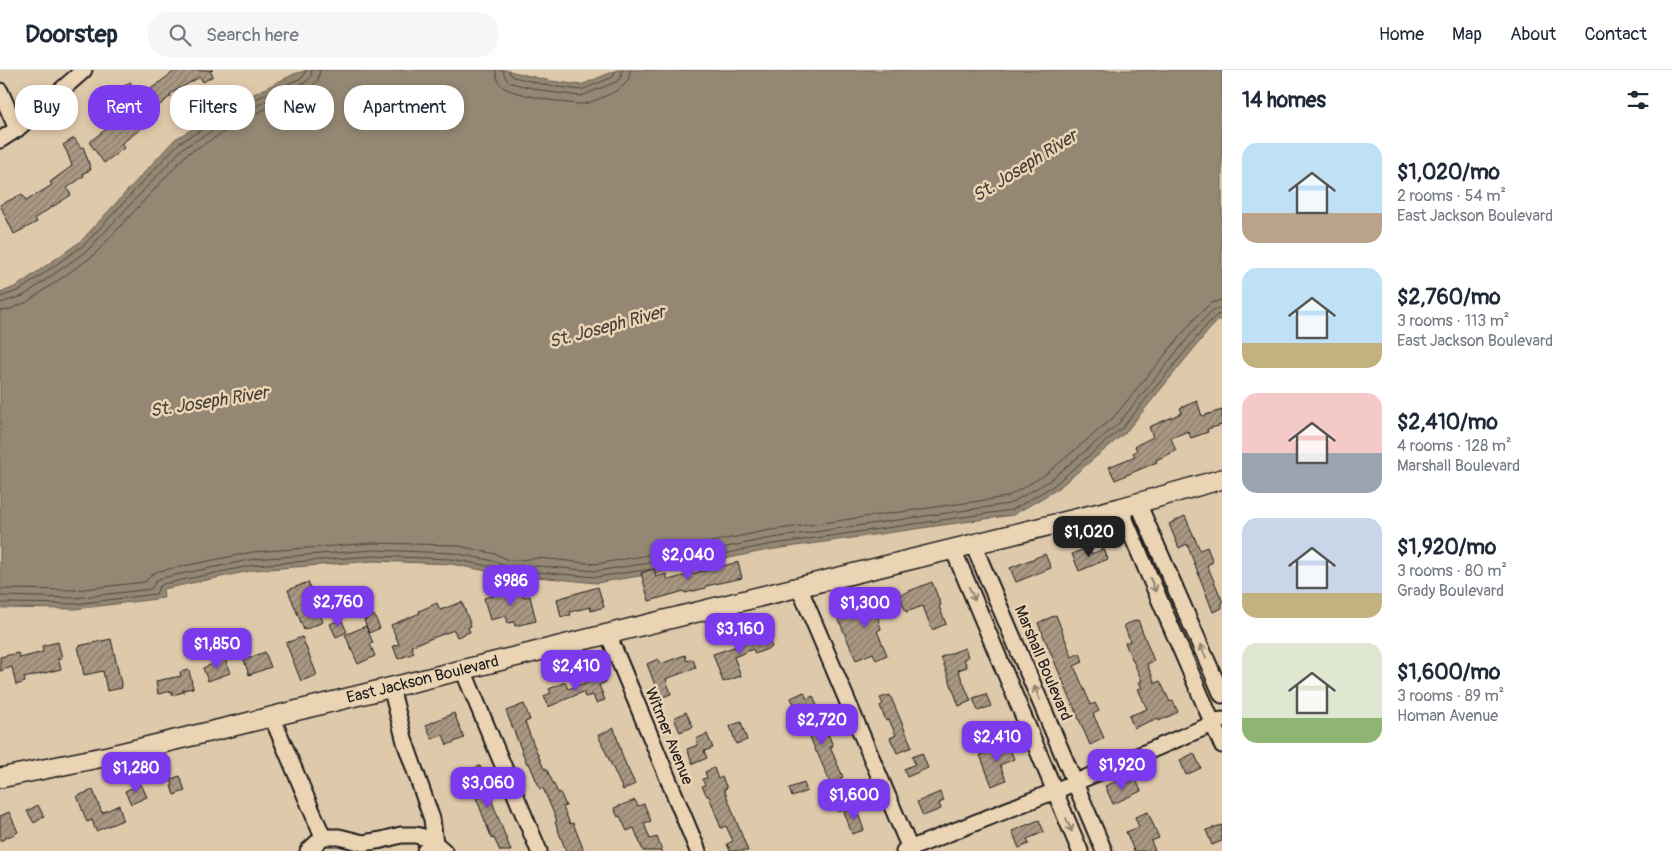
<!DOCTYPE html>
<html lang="en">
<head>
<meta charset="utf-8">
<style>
	:root { --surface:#fff; --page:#f6f6f7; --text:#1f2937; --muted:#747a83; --line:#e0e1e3; --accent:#7c3aed }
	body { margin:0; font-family:Pangolin,sans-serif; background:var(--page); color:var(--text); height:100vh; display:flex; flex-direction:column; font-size:19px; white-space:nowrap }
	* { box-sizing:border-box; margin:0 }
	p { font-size:16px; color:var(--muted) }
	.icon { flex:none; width:28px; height:28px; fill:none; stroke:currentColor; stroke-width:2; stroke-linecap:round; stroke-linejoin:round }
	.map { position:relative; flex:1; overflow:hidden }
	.panel { display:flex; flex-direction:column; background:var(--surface); width:450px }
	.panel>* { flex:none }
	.top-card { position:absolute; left:15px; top:15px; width:475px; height:45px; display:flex; gap:10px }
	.price { position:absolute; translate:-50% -42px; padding:0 11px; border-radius:10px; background:var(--accent); color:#fff; font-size:16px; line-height:32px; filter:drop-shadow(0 1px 2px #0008) }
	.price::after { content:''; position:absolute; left:50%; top:30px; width:15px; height:11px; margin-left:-8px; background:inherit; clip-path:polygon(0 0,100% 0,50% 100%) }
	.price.current { background:#222; color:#fff }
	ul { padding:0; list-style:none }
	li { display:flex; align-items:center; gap:15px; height:125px; padding:0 20px }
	li span { display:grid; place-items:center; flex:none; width:140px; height:100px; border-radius:15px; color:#555 }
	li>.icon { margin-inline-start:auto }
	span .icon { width:60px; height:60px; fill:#fffc; stroke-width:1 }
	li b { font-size:21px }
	h2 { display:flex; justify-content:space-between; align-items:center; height:60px; padding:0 20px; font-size:21px }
	.pill { padding:0 18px; border-radius:20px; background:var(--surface); box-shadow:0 2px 8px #0003; font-size:18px; line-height:45px }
	.pill.current { background:var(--accent); color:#fff }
	header { display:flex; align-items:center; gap:30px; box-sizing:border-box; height:70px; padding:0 25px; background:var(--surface); border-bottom:1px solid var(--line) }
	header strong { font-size:24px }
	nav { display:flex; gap:28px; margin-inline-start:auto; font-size:18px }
	.search { width:350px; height:45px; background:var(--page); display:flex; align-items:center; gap:12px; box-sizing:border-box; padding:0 18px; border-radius:20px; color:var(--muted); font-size:19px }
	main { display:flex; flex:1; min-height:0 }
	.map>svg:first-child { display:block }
	.water { fill:#948773; stroke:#645c50 }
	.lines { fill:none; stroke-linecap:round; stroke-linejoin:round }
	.shore { stroke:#4c473f; stroke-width:1 }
	.building { fill:url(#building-hatch); stroke:#1c1c1c }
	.minor-casing { stroke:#1c1c1c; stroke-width:19 }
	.major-casing { stroke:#1c1c1c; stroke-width:22 }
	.minor { stroke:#ebd4b4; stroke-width:15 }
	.major { stroke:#ebd4b4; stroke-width:19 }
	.oneway { stroke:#8e8170 }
	.labels { text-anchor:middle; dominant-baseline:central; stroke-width:5; stroke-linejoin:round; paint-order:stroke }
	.street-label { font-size:16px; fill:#1c1c1c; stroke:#ebd4b4 }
	.water-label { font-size:18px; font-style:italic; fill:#46413a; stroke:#ebd4b4 }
</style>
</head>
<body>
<header>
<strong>Doorstep</strong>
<div class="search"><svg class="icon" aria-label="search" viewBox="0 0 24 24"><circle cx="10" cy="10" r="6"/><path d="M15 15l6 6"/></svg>Search here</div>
<nav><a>Home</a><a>Map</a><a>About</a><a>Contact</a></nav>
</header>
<main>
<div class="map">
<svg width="1222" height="781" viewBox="0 0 1222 781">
	<defs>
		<pattern id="building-hatch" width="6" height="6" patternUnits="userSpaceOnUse" patternTransform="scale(1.25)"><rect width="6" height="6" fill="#a99883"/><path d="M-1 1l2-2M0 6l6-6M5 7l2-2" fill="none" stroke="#897b6a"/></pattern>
	</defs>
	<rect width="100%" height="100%" fill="#dfc9ab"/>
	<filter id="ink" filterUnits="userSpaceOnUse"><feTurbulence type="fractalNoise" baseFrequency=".02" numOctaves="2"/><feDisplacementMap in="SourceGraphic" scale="10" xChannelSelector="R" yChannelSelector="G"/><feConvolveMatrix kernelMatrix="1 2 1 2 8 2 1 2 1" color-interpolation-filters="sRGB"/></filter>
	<g filter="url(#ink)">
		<!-- water -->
		<path class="water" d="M308 0H505L551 11 581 15 617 0H1222V247L1209 260 1126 362 1056 420 1013 445 768 480 652 504 596 513 538 507 506 510 492 502 451 494 374 491 255 500 163 519 164 528 75 539 0 538V223L17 216 81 171 175 69 246 28 294 4Z"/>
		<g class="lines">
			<!-- shore -->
			<g class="shore">
				<path d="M496 0C496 7 498 13 503 17 512 24 571 35 583 34 591 33 620 21 625 14 629 10 630 5 630 0"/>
				<path d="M503 0 505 7 511 13 549 22 581 26 616 12 621 7 622 0"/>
				<path d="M509 0 510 4 514 7 550 16 581 20 613 7 616 0"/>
				<path d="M0 227 20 220 84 175 179 73 249 32 303 7 306 0"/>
				<path d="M0 233 23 226 88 180 183 78 252 38 306 12 311 6 312 0"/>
				<path d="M0 241 8 240 27 232 93 186 187 84 255 44 310 18 318 10 320 0"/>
				<path d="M655 498 767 475 1012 440 1053 416 1122 358 1206 256 1217 245 1222 244"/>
				<path d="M0 519 75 520 145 512 152 504 159 501 253 482 373 473 454 475 496 484 510 491 539 488 596 494 649 485 765 461 1007 427 1045 405 1113 348 1196 247 1211 233 1222 230"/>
				<path d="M0 526 75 528 151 519 156 511 161 508 254 489 373 480 453 483 494 491 508 498 538 496 596 501 650 493 766 469 1009 434 1049 411 1118 354 1201 252 1213 240 1222 238"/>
				<path d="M0 533 75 534 156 524 159 517 163 514 254 495 373 486 452 489 493 497 507 505 538 502 596 507 651 499"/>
			</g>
		</g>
		<!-- building -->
		<g class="building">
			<path d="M176 0H213L210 1 213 6 203 12 200 7 170 24 171 26 151 42 155 48 121 74 124 78 104 93 89 72 133 39 119 20 130 12 140 27Z"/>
			<path d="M74 68 81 78 83 76 91 100 83 103 84 106 67 118 71 125 35 148 37 152 14 164 0 135 22 124 26 131 52 115 50 112 72 96 67 82 63 75Z"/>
			<path d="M1197 331 1202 346 1222 340V355L1207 359 1208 362 1191 368 1188 361 1171 368 1176 381 1156 390 1157 392 1115 410 1109 397 1135 386 1133 383 1137 381 1135 376 1153 367 1149 357 1182 343 1180 338Z"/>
			<path d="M1185 446 1200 480 1207 477 1213 492 1207 495 1222 530V538L1213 542 1187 474 1179 478 1169 454Z"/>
			<path d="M1089 477 1091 484 1104 479 1108 489 1079 501 1072 484Z"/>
			<path d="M1045 484 1051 498 1016 512 1010 498Z"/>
			<path d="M738 492 742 508 706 516V518L685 523 684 521 649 531 641 503 654 499 656 507 666 504 668 510Z"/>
			<path d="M308 512 323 552 304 560 288 520Z"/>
			<path d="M932 512 941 535 939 536 946 554 932 560 923 536 906 542 899 525Z"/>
			<path d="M598 517 604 537 591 541 590 537 570 542 571 545 561 547 557 529Z"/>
			<path d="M521 518 524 527 530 526 536 551 515 556 514 552 508 553 506 546 490 550 484 528Z"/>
			<path d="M883 528 889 544 878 548 881 559 877 561 887 585 876 590 873 583 856 590 837 546 863 534Z"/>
			<path d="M462 532 471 556 468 557 470 562 457 567 454 560 411 576 414 583 398 589 393 576 399 574 391 555 420 543 419 541 437 533 440 540Z"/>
			<path d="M374 545 380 558 369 563 364 550Z"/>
			<path d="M1056 545 1072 587 1080 583 1083 592 1074 596 1091 635 1095 633 1099 641 1093 644 1104 668 1090 675 1038 553Z"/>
			<path d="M341 549 347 562 336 567 330 554Z"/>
			<path d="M1138 550 1154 591 1147 594 1155 613 1160 611 1170 632 1173 631 1178 642 1159 651 1158 648 1134 658 1129 646 1147 639 1138 619 1142 618 1139 612 1142 611 1125 573 1130 571 1124 555Z"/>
			<path d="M366 556 373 573 370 574 375 586 358 594 345 565Z"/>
			<path d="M765 560 772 577 755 584 753 579 734 587 741 606 723 612 713 584 743 574 741 570Z"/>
			<path d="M302 567 317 605 301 611 286 573Z"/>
			<path d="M111 569 122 618 107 621 103 601 84 605 78 576Z"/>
			<path d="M58 572 62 588 58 589 61 599 24 608 25 612 16 615 12 597 0 601V587L18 583 20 588 43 582 42 576Z"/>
			<path d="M965 578 968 587 964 589 967 597 958 600 971 631 959 636 941 587Z"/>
			<path d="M265 582 271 597 249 605 244 590Z"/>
			<path d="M685 585 687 591 693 589 696 598 666 609 671 624 660 628 647 594 658 589 660 594Z"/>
			<path d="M225 589 230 603 208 611 203 598Z"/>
			<path d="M189 600 193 618 183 620 184 622 172 625V621L158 624 156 611 181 606 180 602Z"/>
			<path d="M604 606 606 612 599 615 605 630 596 633 593 625 585 627 583 622 548 637 544 626 551 623 549 619 565 612 568 619Z"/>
			<path d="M804 622 807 629 813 626 833 676 830 677 843 707 840 708 851 737 839 742 833 727 836 726 817 682H816L804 651 802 652 791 628Z"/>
			<path d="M986 624 991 636 978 641 973 628Z"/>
			<path d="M890 625 912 677 897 683 890 668 896 665 889 650 886 651 880 636 883 634 880 628Z"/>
			<path d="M524 634 530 650 525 652 533 673 544 699 546 698 558 723 560 722 566 736 563 737 570 754 573 753 584 781H566L555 752 557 751 543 718 540 719 529 693 527 694 506 641Z"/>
			<path d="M686 642 693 657 680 662 674 648Z"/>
			<path d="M454 643 464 668 447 675 443 665 432 669 426 655Z"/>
			<path d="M741 652 747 670 736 674 730 656Z"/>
			<path d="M614 658 623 688 635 714 623 720 598 665Z"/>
			<path d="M707 664 713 678 704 681 707 688 693 694 687 679 698 675 696 669Z"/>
			<path d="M1008 674 1014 689 1000 695 1006 710 992 716 980 685Z"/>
			<path d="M922 683 928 698 907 707 904 699 915 694 912 687Z"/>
			<path d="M1194 683 1201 698 1186 705 1180 690Z"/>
			<path d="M480 696 486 713H485L511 781H500L494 768 492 769 477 730 467 701Z"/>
			<path d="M714 698 718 709 722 707 727 718 724 719 748 781H730L727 774 733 771 726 756 721 758 709 726H707L702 716 705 715 702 709 707 708 705 702Z"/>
			<path d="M180 706 185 721 174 725 171 716H173L171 709Z"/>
			<path d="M1136 710 1141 721 1113 734 1105 716 1118 711 1121 716Z"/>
			<path d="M804 713 807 721 792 727 789 718Z"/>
			<path d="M141 714 147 727 131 734 125 721Z"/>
			<path d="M93 720 102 743 119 735 123 750 96 761 92 750 87 752 77 726Z"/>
			<path d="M940 722 944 731 939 733 941 739 923 746 917 732Z"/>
			<path d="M635 730 638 736 644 734 651 751 644 753 650 769 657 767 662 781H643L634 758 627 761 620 746 618 747 614 738Z"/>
			<path d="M38 735 44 747 34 753 27 741Z"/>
			<path d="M856 738 864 760 852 764 844 742Z"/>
			<path d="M9 742 18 762 0 771V746Z"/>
			<path d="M1148 742 1159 768 1151 771 1155 781H1134L1126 762 1139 757 1135 747Z"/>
			<path d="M1039 750 1044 762 1027 769 1029 774 1019 778 1012 761Z"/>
			<path d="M1222 755V771L1212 775 1206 760Z"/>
		</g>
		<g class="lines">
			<!-- minor casing -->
			<g class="minor-casing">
				<g id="minor">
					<path d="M0 21 17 59"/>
					<path d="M0 70 17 59 84 0"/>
					<path d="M1138 433 1222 625"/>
					<path d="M1120 438 1222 675"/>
					<path d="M973 474 1104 781"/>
					<path d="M953 479 1080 781"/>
					<path d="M799 517 911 781"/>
					<path d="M608 564 698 781"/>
					<path d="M463 600 539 781"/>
					<path d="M391 617 405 672 432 749 435 774 425 781"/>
					<path d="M272 647 323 767"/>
					<path d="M308 781 323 767H339L363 773 382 770 401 765H416L430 769 444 781"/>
					<path d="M904 781 1055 721 1222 650"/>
				</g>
			</g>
			<!-- major casing -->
			<g class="major-casing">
				<g id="major">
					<path id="s1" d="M0 708 108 686 242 654 1120 438 1222 409"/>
				</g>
			</g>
			<!-- minor -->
			<use href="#minor" class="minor"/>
			<!-- major -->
			<use href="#major" class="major"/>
		</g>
		<!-- one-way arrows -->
		<defs><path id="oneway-shaft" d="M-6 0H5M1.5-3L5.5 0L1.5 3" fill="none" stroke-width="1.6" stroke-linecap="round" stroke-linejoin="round" transform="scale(1.25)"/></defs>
		<g class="oneway">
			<use href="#oneway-shaft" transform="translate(1153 515) rotate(67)"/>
			<use href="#oneway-shaft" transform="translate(972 524) rotate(67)"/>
			<use href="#oneway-shaft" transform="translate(1203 581) rotate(-114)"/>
			<use href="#oneway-shaft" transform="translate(1037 623) rotate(-113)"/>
			<use href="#oneway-shaft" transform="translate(1069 755) rotate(67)"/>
		</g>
	</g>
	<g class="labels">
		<!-- street labels -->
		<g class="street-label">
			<text transform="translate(1043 593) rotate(67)">Marshall Boulevard</text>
			<text stroke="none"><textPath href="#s1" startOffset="434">East Jackson Boulevard</textPath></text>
			<text transform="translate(669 666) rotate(68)">Witmer Avenue</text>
		</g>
		<!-- water labels -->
		<g class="water-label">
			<text transform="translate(1025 96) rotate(-32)">St. Joseph River</text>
			<text transform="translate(607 257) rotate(-15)">St. Joseph River</text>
			<text transform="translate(209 332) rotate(-9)">St. Joseph River</text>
		</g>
	</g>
</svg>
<b class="price current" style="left:1089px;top:488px">$1,020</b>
<b class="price" style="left:688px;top:511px">$2,040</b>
<b class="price" style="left:511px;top:537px">$986</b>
<b class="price" style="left:338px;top:558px">$2,760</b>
<b class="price" style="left:865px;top:559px">$1,300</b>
<b class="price" style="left:740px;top:585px">$3,160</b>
<b class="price" style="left:217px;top:600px">$1,850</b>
<b class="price" style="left:576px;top:622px">$2,410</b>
<b class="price" style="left:822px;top:676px">$2,720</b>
<b class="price" style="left:997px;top:693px">$2,410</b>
<b class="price" style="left:1122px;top:721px">$1,920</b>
<b class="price" style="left:136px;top:724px">$1,280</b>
<b class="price" style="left:488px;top:739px">$3,060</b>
<b class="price" style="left:854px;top:751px">$1,600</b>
<div class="top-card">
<a class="pill">Buy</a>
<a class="pill current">Rent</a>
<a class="pill">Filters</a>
<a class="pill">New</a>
<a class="pill">Apartment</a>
</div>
</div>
<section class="panel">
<h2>14 homes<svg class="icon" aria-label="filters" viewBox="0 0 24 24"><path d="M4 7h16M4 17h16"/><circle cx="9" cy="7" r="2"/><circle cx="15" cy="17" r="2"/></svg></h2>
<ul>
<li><span style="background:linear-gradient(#bfe0f5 70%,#b9a48a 0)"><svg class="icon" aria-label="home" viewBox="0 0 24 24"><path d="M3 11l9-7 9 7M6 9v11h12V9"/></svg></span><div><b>$1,020/mo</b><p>2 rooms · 54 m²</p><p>East Jackson Boulevard</p></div></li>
<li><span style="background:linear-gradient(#bfe0f5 75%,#c2b280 0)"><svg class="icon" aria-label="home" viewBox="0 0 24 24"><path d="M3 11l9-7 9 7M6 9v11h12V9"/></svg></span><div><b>$2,760/mo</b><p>3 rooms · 113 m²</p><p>East Jackson Boulevard</p></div></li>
<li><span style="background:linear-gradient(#f6c9c9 60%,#9aa5b1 0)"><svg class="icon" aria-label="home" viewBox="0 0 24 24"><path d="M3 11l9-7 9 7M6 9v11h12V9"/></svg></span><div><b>$2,410/mo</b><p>4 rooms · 128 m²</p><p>Marshall Boulevard</p></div></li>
<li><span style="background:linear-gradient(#c9d6e8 75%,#c2b280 0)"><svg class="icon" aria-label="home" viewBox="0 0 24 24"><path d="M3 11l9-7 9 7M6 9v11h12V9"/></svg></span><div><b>$1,920/mo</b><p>3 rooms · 80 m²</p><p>Grady Boulevard</p></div></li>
<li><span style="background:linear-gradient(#dfe7d0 75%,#8fb573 0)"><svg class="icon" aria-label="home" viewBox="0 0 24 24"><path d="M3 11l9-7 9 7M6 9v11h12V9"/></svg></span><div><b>$1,600/mo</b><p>3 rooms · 89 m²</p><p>Homan Avenue</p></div></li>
</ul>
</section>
</main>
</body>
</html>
